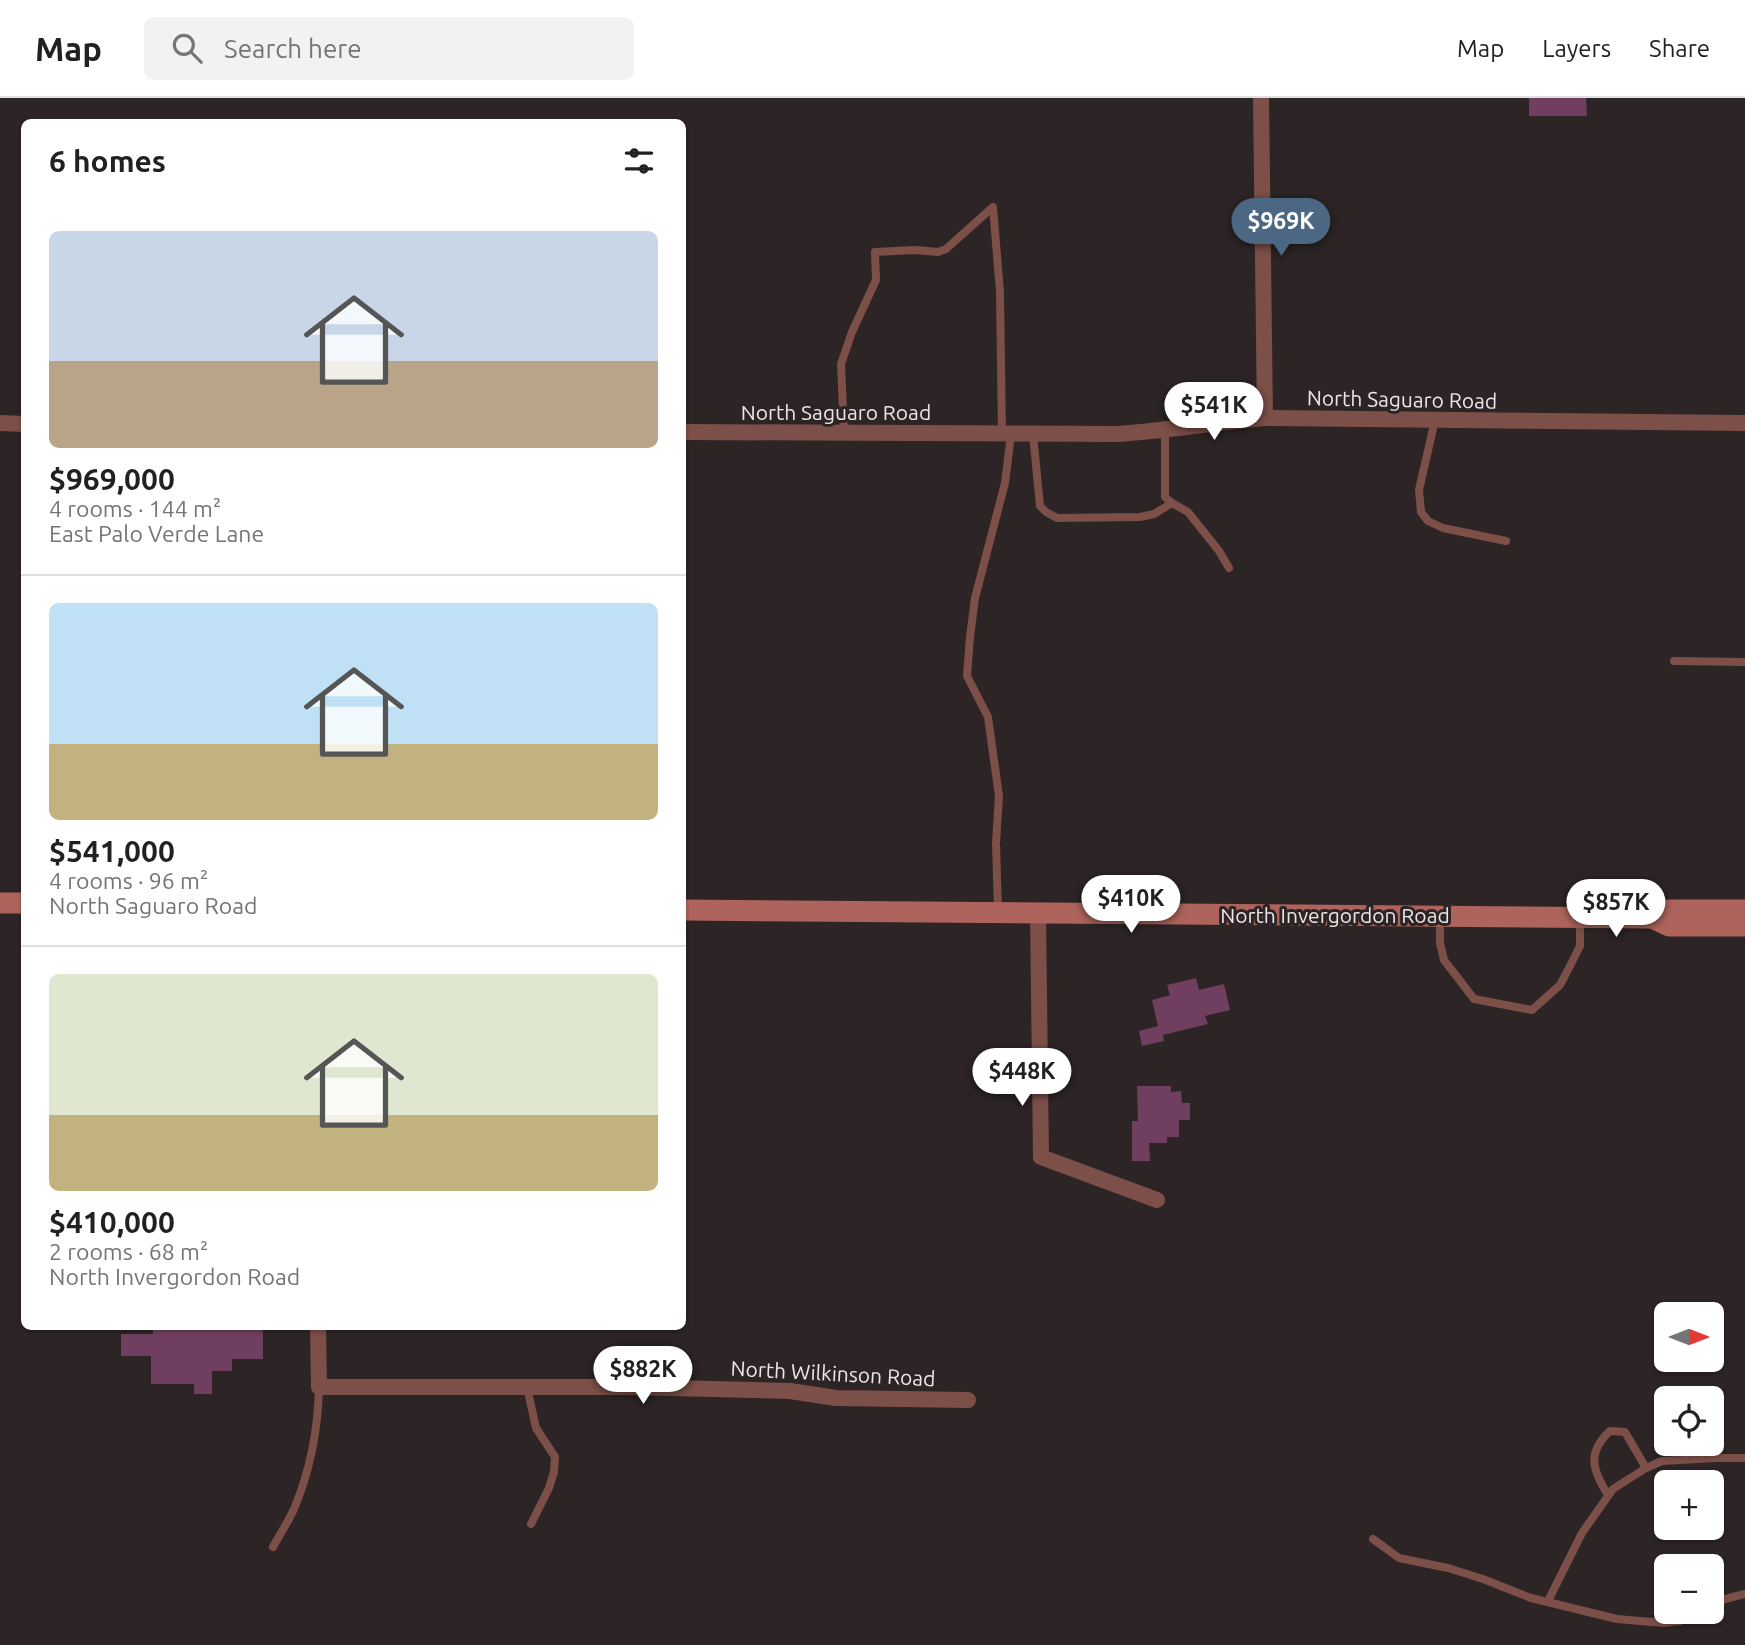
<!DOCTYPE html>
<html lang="en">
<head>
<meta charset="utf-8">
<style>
	:root { --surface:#fff; --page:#f2f2f2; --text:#202124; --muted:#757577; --line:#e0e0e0; --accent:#4b6784 }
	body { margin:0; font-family:Ubuntu,sans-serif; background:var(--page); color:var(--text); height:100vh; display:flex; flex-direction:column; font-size:26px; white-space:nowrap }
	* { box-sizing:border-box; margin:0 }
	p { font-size:23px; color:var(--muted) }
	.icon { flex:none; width:38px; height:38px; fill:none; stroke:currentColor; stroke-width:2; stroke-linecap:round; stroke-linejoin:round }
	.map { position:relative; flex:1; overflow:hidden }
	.sheet { position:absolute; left:21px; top:21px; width:665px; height:1211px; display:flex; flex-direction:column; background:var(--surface); border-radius:10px; box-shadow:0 2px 5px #0004 }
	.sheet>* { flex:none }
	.needle { width:46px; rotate:90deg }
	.controls { position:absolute; left:1654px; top:1204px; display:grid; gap:14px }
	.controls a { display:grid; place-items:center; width:70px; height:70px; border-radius:10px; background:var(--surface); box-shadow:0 2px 5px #0004; font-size:35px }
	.price { position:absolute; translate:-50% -60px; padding:0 16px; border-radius:24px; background:#fff; color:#222; font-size:23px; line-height:46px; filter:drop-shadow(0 2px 4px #0008) }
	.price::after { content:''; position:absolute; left:50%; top:42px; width:21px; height:16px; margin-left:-10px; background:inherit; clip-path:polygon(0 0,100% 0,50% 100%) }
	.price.selected { background:var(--accent); color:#fff }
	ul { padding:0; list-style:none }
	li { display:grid; align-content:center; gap:14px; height:371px; padding:0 28px }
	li+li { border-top:2px solid var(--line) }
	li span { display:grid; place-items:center; height:217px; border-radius:10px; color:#555 }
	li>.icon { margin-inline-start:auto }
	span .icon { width:126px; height:126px; fill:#fffc; stroke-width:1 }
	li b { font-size:30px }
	h2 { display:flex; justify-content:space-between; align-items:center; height:84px; padding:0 28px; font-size:30px }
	header { display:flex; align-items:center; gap:42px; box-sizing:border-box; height:98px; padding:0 35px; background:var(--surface); border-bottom:2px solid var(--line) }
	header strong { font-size:33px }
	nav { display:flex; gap:38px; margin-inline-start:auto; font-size:24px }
	.search { width:490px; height:63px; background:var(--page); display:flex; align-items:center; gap:18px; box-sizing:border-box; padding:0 24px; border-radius:10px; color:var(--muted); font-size:26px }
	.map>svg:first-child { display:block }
	.building { fill:#703f5f }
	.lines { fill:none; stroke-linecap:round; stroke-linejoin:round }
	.lane { stroke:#7d4f49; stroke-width:8 }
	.street { stroke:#7d4f49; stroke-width:16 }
	.secondary { stroke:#ae645c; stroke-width:21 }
	.labels { text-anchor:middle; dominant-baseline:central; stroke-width:6; stroke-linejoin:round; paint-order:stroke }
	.street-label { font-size:21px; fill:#ebe5e6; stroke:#2c2425 }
</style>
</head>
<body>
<header>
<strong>Map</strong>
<div class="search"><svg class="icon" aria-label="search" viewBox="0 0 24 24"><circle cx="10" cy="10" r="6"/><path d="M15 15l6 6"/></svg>Search here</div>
<nav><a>Map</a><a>Layers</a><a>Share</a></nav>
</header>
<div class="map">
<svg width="1745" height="1547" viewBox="0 0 1745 1547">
	<rect width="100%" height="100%" fill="#2c2425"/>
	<!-- building -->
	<g class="building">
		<path d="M1529 0H1586L1587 18H1529Z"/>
		<path d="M1196 880 1199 892 1224 886 1230 912 1205 918 1208 926 1163 937 1164 943 1142 948 1139 933 1158 928 1152 902 1170 897 1167 887Z"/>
		<path d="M1137 988H1171V994L1181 993 1182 1005H1190V1022H1179V1039H1167V1045H1149L1150 1063H1132V1023H1138Z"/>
		<path d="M153 1228H228V1231H263V1261H232V1273H212V1296H194V1286H151V1258H121V1236H153Z"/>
	</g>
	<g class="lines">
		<!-- lane -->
		<g class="lane">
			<path d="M1435 322 1419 392 1421 414 1428 423 1443 430 1506 443"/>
			<path d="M1165 333V399L1172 405 1188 414 1219 453 1229 470"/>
			<path d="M844 335 841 266 852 234 876 182 875 154 915 152 938 154 946 151 993 109 1000 194 1002 336"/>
			<path d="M1033 336 1040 408 1046 414 1057 420 1140 419 1154 416 1172 405"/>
			<path d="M1674 563 1745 564"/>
			<path d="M998 813 996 745 999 698 988 619 967 578 970 539 975 500 1005 385 1011 336"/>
			<path d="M1440 821V845L1444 862 1474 901 1532 912 1560 887 1570 868 1580 848V819"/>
			<path d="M527 1289 536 1330 555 1359 554 1374 549 1390 531 1426"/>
			<path d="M1608 1397C1593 1373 1586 1355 1610 1333L1625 1334 1646 1370"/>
			<path d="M1373 1441 1399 1460 1448 1470 1483 1481 1531 1500 1617 1521 1664 1525 1680 1523 1701 1514"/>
			<path d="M273 1449C280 1436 288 1424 294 1411 310 1373 318 1330 319 1289"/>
			<path d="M1548 1503 1582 1435 1613 1391 1646 1370 1662 1363 1715 1360H1745"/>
			<path d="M1712 1508 1725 1501 1745 1496"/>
		</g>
		<!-- street -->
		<g class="street">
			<path d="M1261 0 1265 320"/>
			<path d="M0 325 24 326"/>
			<path d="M682 334 1117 336C1167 333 1215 324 1265 320L1745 325"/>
			<path d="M1038 815 1041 1059 1157 1102"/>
			<path d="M318 1228 319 1289H630L790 1293 836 1300 968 1302"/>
		</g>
		<!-- secondary -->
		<g class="secondary">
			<path d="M0 805H24"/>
			<path d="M682 812 1652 820 1669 828H1745"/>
			<path d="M1652 820 1668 812H1745"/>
		</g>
	</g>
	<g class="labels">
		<!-- street labels -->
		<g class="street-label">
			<text transform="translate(1402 301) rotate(1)">North Saguaro Road</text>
			<text x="836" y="314">North Saguaro Road</text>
			<text x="1335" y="817">North Invergordon Road</text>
			<text transform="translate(833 1275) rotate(3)">North Wilkinson Road</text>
		</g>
	</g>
</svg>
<div class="controls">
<a><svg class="needle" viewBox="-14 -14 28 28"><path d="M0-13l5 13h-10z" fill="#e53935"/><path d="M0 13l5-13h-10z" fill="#757577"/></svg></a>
<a><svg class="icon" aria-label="locate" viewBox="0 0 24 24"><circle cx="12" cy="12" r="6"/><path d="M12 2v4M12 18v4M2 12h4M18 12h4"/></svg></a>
<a>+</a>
<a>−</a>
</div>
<b class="price selected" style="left:1281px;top:160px">$969K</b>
<b class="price" style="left:1214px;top:344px">$541K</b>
<b class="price" style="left:1131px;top:837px">$410K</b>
<b class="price" style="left:1616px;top:841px">$857K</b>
<b class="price" style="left:1022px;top:1010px">$448K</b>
<b class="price" style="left:643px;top:1308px">$882K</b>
<section class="sheet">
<h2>6 homes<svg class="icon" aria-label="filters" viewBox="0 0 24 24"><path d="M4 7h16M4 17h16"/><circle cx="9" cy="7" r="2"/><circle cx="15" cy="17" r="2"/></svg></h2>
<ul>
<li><span style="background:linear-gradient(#c9d6e8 60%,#b9a48a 0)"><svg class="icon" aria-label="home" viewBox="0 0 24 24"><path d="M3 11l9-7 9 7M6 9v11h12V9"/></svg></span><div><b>$969,000</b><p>4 rooms · 144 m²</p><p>East Palo Verde Lane</p></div></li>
<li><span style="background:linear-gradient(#bfe0f5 65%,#c2b280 0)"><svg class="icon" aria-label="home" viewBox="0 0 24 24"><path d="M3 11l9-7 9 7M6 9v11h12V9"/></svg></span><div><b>$541,000</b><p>4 rooms · 96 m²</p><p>North Saguaro Road</p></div></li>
<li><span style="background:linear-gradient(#dfe7d0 65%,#c2b280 0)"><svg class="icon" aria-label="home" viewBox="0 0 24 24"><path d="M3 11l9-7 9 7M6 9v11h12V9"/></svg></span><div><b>$410,000</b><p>2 rooms · 68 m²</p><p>North Invergordon Road</p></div></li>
</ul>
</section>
</div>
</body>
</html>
